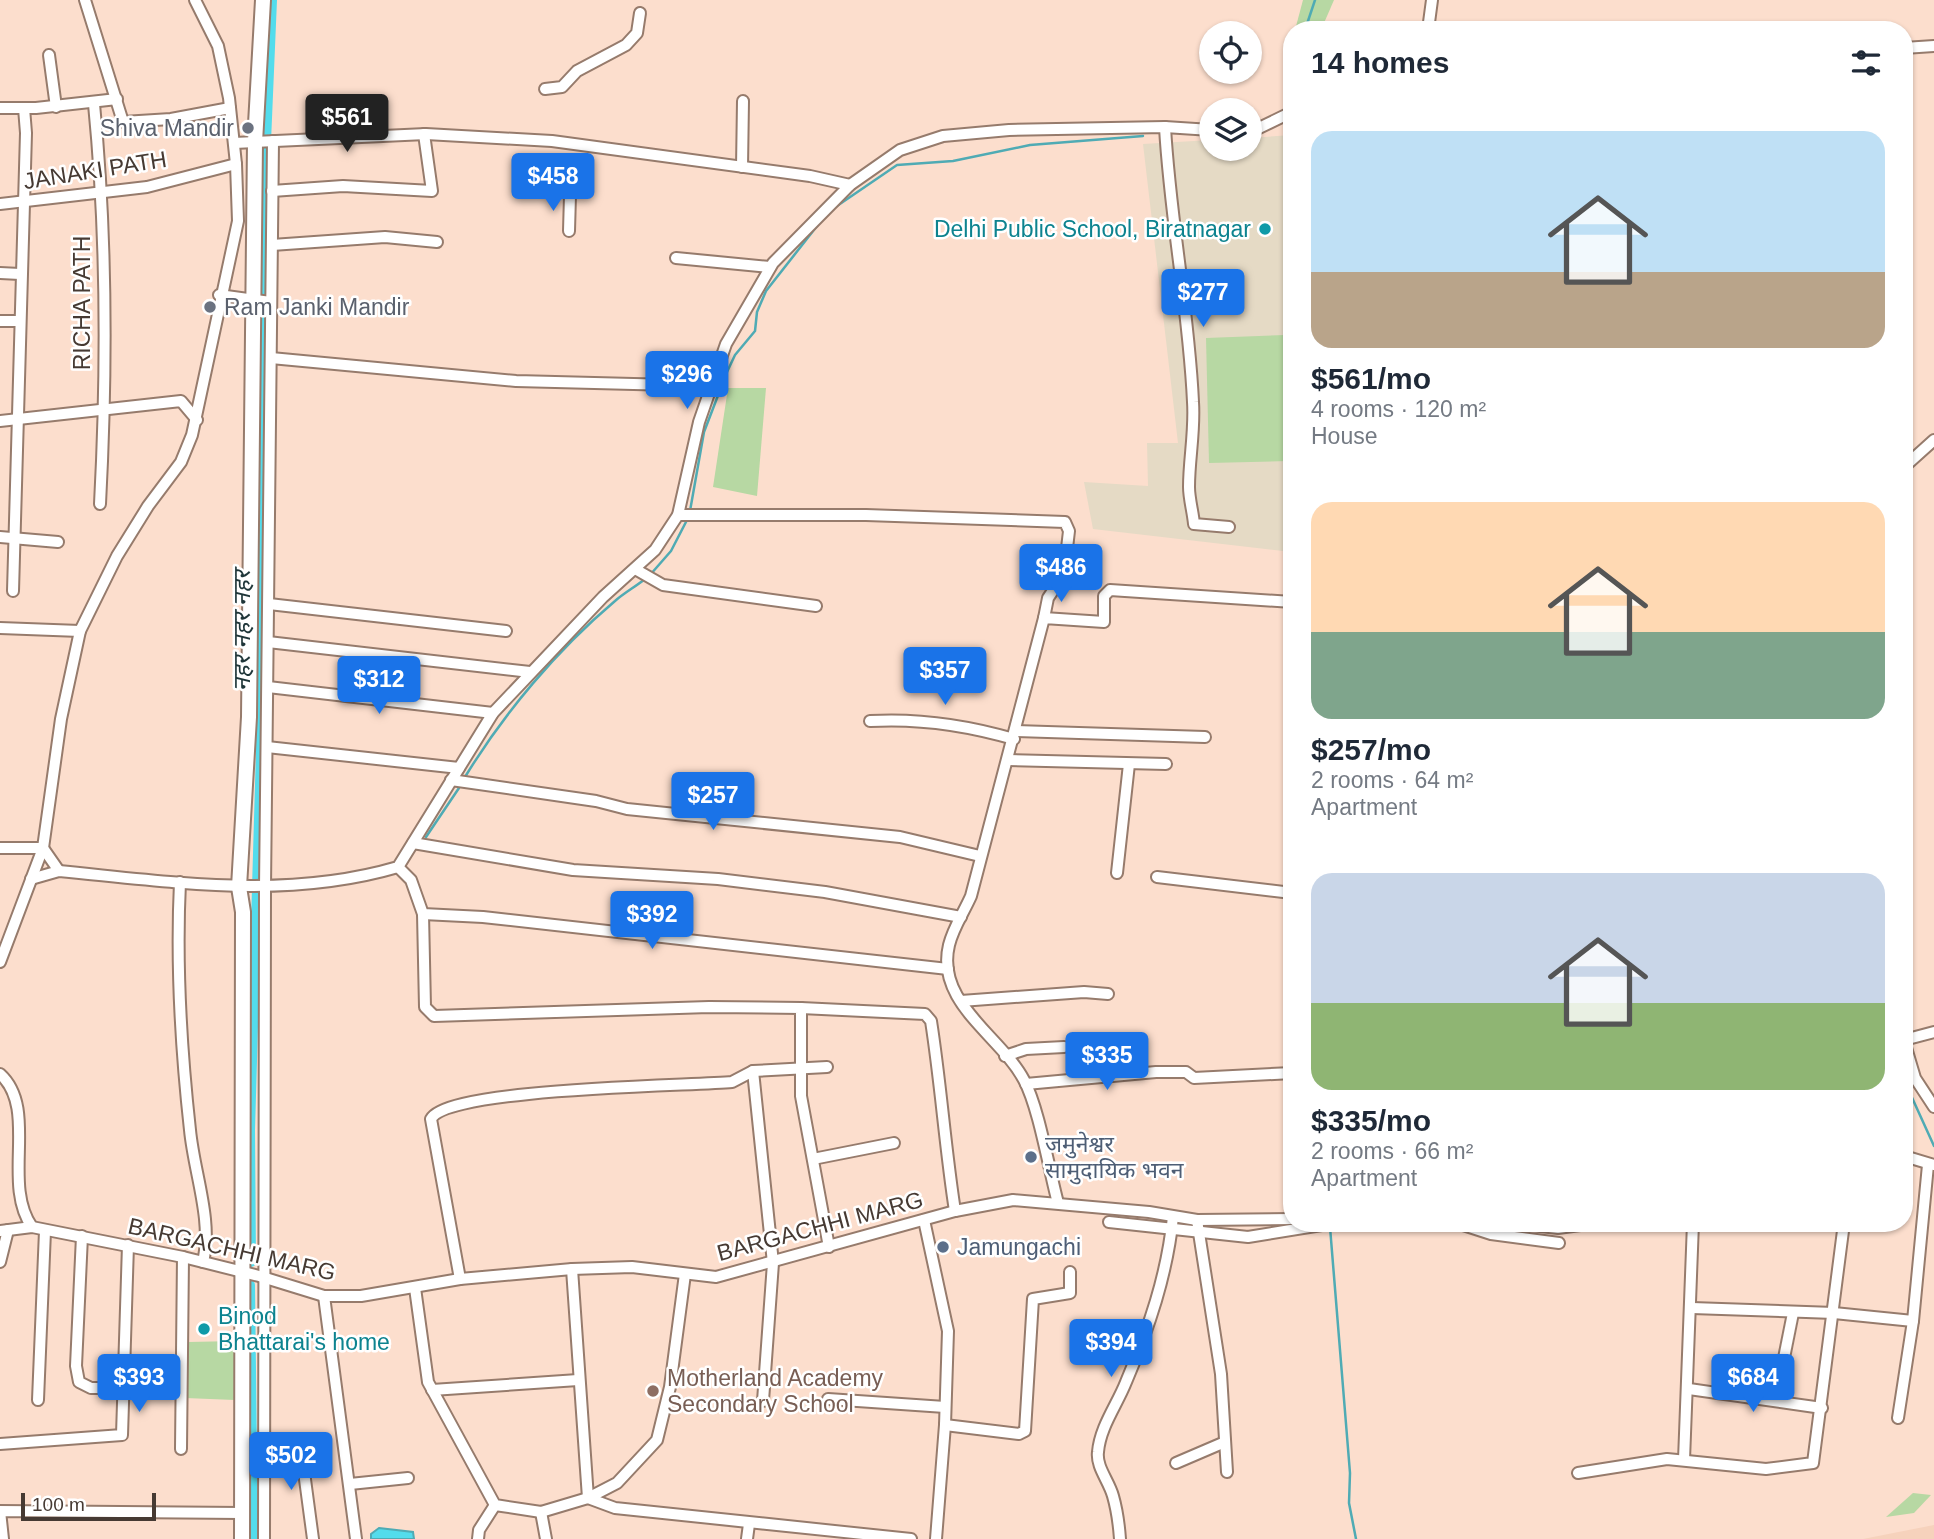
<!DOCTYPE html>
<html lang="en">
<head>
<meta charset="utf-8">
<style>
	:root { --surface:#fff; --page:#f2f2f3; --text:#1f2937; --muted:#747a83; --accent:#1a73e8 }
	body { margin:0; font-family:Arial,"Noto Sans Devanagari",sans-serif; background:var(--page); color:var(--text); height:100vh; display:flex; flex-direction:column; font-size:26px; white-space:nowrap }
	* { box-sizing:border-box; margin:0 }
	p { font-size:23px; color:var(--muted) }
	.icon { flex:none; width:38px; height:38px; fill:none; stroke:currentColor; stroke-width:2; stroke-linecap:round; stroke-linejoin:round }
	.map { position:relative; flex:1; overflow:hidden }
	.drawer { position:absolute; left:1283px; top:21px; width:630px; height:1211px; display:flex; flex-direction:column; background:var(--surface); border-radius:28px; box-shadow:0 2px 5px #0004 }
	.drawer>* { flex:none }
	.controls { position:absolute; left:1199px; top:21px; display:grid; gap:14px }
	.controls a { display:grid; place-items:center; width:63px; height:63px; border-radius:50%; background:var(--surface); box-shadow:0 2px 5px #0004; font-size:35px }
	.scale { position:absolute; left:21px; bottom:18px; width:135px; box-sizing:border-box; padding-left:7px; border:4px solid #463a33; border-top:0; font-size:19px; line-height:24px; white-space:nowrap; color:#463a33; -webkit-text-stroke:5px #fff; paint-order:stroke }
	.price { position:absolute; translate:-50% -60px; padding:0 16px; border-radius:7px; background:var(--accent); color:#fff; font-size:23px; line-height:46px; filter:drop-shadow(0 2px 4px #0008) }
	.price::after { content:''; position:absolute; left:50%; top:42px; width:21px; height:16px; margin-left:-10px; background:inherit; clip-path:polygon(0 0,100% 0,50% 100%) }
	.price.current { background:#222; color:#fff }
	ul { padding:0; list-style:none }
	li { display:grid; align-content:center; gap:14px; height:371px; padding:0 28px }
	li span { display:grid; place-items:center; height:217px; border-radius:21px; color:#555 }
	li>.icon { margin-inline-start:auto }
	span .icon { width:126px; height:126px; fill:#fffc; stroke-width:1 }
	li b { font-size:30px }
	h2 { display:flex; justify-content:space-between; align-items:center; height:84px; padding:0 28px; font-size:30px }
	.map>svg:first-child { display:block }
	.built { fill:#f6d2bc }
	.education { fill:#e5dac5 }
	.green { fill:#b7d8a3 }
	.water { fill:#53dcec; stroke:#4fabb4; stroke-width:2 }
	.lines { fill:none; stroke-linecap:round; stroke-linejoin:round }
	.stream { stroke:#4fabb4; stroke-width:2.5 }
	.canal { stroke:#53dcec; stroke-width:10 }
	.minor-casing { stroke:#967b6c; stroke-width:14 }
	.major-casing { stroke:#967b6c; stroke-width:18 }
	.minor { stroke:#fff; stroke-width:10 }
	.major { stroke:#fff; stroke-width:14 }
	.worship-dot { fill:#6b7280; stroke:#fff; stroke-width:2.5 }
	.culture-dot { fill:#0f9aa8; stroke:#fff; stroke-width:2.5 }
	.service-dot { fill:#5c6f8a; stroke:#fff; stroke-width:2.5 }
	.education-dot { fill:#8d6e63; stroke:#fff; stroke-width:2.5 }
	.labels { text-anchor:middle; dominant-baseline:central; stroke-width:5; stroke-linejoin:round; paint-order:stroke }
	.worship-label { font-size:23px; fill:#5b616d; stroke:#fff; text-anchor:end }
	.street-label { font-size:23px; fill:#463a33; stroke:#fff }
	.culture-label { font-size:23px; fill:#0d838f; stroke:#fff; text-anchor:end }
	.service-label { font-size:23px; fill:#4e5e75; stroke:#fff; text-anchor:start }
	.education-label { font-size:23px; fill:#785e54; stroke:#fff; text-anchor:start }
	.water-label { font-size:24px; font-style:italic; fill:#1f3639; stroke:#fff }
</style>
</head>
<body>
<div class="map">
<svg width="1934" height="1539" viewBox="0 0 1934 1539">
	<rect width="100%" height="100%" fill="#fcdecd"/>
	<!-- built -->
	<path class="built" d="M1934 1525V1539H1863Z"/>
	<!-- education -->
	<path class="education" d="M1291 135V552L1093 529 1084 482 1148 486 1147 443H1178L1143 144 1211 140V149H1250V138Z"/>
	<!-- green -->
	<g class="green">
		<path d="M1303 0H1334L1321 30H1295Z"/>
		<path d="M1285 335 1288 461 1209 463 1206 338Z"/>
		<path d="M728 388H766L757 496 713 487Z"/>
		<path d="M237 1341 235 1400 185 1398 188 1342Z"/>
		<path d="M1913 1493 1931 1495 1914 1513 1886 1517Z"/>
	</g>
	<!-- water -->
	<path class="water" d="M379 1528 413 1532 414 1539H371V1534Z"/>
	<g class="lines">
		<!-- stream -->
		<g class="stream">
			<path d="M1305 30 1315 0"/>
			<path d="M834 208 897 165 953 161 1030 145 1143 136"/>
			<path d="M690 511 704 432 727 372 735 355 755 331 757 312 766 291 817 226"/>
			<path d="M650 575 671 551 687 520"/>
			<path d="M465 777C504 713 557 650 615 601 624 593 635 587 645 579"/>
			<path d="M426 837 459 788"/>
			<path d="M1904 1080 1934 1146"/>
			<path d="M1330 1227 1350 1473 1349 1503 1356 1539"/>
		</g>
		<!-- canal -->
		<g class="canal">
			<path d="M251 1262 250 1130 261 750 264 189 272 0"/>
			<path d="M250 1285 253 1539"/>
		</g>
		<!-- minor casing -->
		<g class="minor-casing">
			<g id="minor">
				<path d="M85 0 123 122 171 119 230 108"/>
				<path d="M1428 30 1432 0"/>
				<path d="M1904 48 1934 46"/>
				<path d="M49 55 56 107"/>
				<path d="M545 89 562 87 577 71 626 45 637 33 640 13"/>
				<path d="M94 104C107 236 107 371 100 504"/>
				<path d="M0 108H36L117 99"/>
				<path d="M1165 127C1170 219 1189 310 1193 402 1195 431 1189 459 1189 487 1189 499 1193 512 1194 524L1229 527"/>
				<path d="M1250 129 1259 128 1292 112"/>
				<path d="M234 143 426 134 552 141 810 176 850 185"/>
				<path d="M742 167 743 101"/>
				<path d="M272 191 343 186 432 191 424 134"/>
				<path d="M0 204 147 187 236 164"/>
				<path d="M569 231 570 195"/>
				<path d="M272 245 385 237 437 242"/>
				<path d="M676 258 770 267"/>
				<path d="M0 273 20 274"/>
				<path d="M219 295 271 302"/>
				<path d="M0 321H19"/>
				<path d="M271 358 516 381 712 386"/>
				<path d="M0 421 181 401 197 420"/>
				<path d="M1904 467 1934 440"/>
				<path d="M678 515H866L1065 522 1069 531 1064 574 1048 598 1044 618"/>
				<path d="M0 537 58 542"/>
				<path d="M635 569 663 585 816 606"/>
				<path d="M13 591 26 133 24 108"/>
				<path d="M269 604 506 631"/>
				<path d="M0 628 80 631"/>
				<path d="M268 642 530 672"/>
				<path d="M268 687 493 713"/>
				<path d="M870 721C921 718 966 725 1014 739"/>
				<path d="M1015 731 1205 737"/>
				<path d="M267 747 459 768"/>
				<path d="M1008 760 1166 764"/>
				<path d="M451 780 596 801 627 809 900 837 980 856"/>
				<path d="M413 843 573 870 718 879 825 892 961 917"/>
				<path d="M0 848H43L59 871"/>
				<path d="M398 867 411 880 423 914 483 917 948 969"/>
				<path d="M1117 873 1129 764"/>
				<path d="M1157 877 1292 893"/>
				<path d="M31 879 59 871C174 882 286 900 398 867L493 713 603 597 655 550 678 515 699 422 726 344 773 263 850 185 900 150 943 136 1009 130 1165 127 1211 130"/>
				<path d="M180 882C176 964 181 1049 190 1130 194 1173 213 1220 203 1262"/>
				<path d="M423 914 425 1007 434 1016 709 1007 801 1008V1096L829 1247"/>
				<path d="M0 962 43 848 61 719 80 631 117 556 148 506 181 462 192 435 238 221 236 164 229 98 218 46 195 0"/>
				<path d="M961 1001 1084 992 1108 994"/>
				<path d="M801 1008 925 1014 931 1021C941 1085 945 1147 955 1211"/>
				<path d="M1904 1040 1934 1032"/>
				<path d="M1904 1041 1915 1078 1934 1107"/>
				<path d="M1005 1056 1026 1049 1064 1047"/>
				<path d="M753 1071 773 1263 763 1401"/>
				<path d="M0 1074C39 1109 1 1183 32 1227"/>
				<path d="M1026 1084 1156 1072H1186L1194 1078 1292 1073"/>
				<path d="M1904 1156 1934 1165"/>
				<path d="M813 1159 894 1143"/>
				<path d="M1058 1203C1049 1170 1039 1108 1024 1080 1001 1036 935 1003 949 945 953 928 964 912 971 896L1044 618 1104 622V596L1110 590 1292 602"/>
				<path d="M924 1220 948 1331 945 1425 936 1539"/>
				<path d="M1197 1220 1221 1374 1227 1472"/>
				<path d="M1109 1222 1248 1237 1334 1223"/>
				<path d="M1457 1223 1491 1234 1559 1243"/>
				<path d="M1513 1223 1558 1228 1595 1223"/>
				<path d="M0 1231 32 1227 183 1257 259 1276 324 1296H361L460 1279 572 1269 632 1267 716 1277 955 1211 1013 1200 1149 1212 1197 1220 1292 1219"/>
				<path d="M82 1236 76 1366 79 1382 91 1388H123"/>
				<path d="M0 1262 8 1230"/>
				<path d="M572 1269 588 1498 615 1508 911 1539"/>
				<path d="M460 1279 431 1119C446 1088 687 1086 732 1082L753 1071 827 1067"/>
				<path d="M415 1288 428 1382 495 1505 541 1512 588 1498 617 1483 657 1440 670 1387 685 1274"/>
				<path d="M324 1296 356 1539"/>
				<path d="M1692 1308 1834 1313 1913 1321"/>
				<path d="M1780 1378 1793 1313"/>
				<path d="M1689 1389 1822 1408"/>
				<path d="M432 1390 578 1380"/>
				<path d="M828 1399 945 1407"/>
				<path d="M38 1400 45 1231"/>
				<path d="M1898 1418 1913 1321 1928 1165"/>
				<path d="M945 1425 1019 1434 1025 1431 1033 1299 1070 1293V1272"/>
				<path d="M300 1442 313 1539"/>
				<path d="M0 1444 122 1435 128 1245"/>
				<path d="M181 1449 183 1257"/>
				<path d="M1684 1460 1693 1223"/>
				<path d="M1176 1463 1225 1442"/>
				<path d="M1578 1473 1667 1459 1766 1469 1813 1463 1844 1223"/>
				<path d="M350 1484 408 1478"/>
				<path d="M541 1512 546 1539"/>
				<path d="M3 1539 0 1511 242 1513"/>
				<path d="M264 1539 265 888 273 141"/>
				<path d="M478 1539 479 1530 495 1505"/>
				<path d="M747 1539 749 1524"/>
				<path d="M1120 1539C1119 1525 1117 1510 1113 1496 1109 1481 1096 1467 1098 1452 1100 1427 1117 1405 1126 1382 1149 1328 1167 1275 1173 1217"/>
			</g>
		</g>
		<!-- major casing -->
		<g class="major-casing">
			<path id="major" d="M242 1539 243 912 239 887 249 717 255 142 263 0"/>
		</g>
		<!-- minor -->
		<use href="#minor" class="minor"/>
		<!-- major -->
		<use href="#major" class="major"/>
	</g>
	<!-- markers -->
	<g class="worship-dot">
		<circle cx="248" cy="128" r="7"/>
		<circle cx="210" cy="307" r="7"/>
	</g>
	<g class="culture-dot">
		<circle cx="1265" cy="229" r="7"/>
		<circle cx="204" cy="1329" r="7"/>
	</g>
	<g class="service-dot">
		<circle cx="1031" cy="1157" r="7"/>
		<circle cx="943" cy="1247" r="7"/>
	</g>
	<circle class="education-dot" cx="653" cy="1391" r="7"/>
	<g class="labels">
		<!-- worship labels -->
		<g class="worship-label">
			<text x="234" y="128">Shiva Mandir</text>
			<text x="224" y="307" text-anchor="start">Ram Janki Mandir</text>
		</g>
		<!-- street labels -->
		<g class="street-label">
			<text transform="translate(95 170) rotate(-9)">JANAKI PATH</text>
			<text transform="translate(82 303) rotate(-90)">RICHA PATH</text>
			<text transform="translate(820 1226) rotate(-15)">BARGACHHI MARG</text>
			<text transform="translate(232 1249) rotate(13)">BARGACHHI MARG</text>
		</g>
		<!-- culture labels -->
		<g class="culture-label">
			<text x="1251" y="229">Delhi Public School, Biratnagar</text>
			<text x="218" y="1316" text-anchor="start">Binod<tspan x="218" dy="26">Bhattarai's home</tspan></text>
		</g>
		<!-- service labels -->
		<g class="service-label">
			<text x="1045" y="1144">जमुनेश्वर<tspan x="1045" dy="26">सामुदायिक भवन</tspan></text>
			<text x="957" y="1247">Jamungachi</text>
		</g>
		<!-- education labels -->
		<g class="education-label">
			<text x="667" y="1378">Motherland Academy<tspan x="667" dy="26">Secondary School</tspan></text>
		</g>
		<!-- water labels -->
		<g class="water-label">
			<text transform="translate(241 631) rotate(-90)">नहर नहर नहर</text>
		</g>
	</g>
</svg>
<div class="controls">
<a><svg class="icon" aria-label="locate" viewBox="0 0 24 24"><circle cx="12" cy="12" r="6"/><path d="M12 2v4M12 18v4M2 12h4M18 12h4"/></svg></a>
<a><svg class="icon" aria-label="layers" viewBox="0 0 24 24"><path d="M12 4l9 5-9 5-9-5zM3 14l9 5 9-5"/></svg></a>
</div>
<div class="scale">100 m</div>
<b class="price current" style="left:347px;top:154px">$561</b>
<b class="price" style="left:553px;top:213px">$458</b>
<b class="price" style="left:1203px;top:329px">$277</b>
<b class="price" style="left:687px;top:411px">$296</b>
<b class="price" style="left:1061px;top:604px">$486</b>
<b class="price" style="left:945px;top:707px">$357</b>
<b class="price" style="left:379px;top:716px">$312</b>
<b class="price" style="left:713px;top:832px">$257</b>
<b class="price" style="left:652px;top:951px">$392</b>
<b class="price" style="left:1107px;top:1092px">$335</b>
<b class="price" style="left:1111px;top:1379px">$394</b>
<b class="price" style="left:139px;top:1414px">$393</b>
<b class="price" style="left:1753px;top:1414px">$684</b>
<b class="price" style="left:291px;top:1492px">$502</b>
<section class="drawer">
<h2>14 homes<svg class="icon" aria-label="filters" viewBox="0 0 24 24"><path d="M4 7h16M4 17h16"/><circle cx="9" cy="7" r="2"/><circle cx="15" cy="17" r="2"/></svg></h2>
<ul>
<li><span style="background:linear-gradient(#bfe0f5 65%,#b9a48a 0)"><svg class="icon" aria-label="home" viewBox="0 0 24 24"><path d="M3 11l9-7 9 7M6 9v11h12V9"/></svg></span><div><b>$561/mo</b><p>4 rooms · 120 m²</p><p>House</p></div></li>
<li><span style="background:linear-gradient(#ffd9b3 60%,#7fa58c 0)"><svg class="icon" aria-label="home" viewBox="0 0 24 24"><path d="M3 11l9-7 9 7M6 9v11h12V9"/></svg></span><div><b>$257/mo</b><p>2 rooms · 64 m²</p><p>Apartment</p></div></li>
<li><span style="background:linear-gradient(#c9d6e8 60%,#8fb573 0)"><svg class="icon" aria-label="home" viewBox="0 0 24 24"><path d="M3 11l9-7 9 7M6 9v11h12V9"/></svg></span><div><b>$335/mo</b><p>2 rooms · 66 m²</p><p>Apartment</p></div></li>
</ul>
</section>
</div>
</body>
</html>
